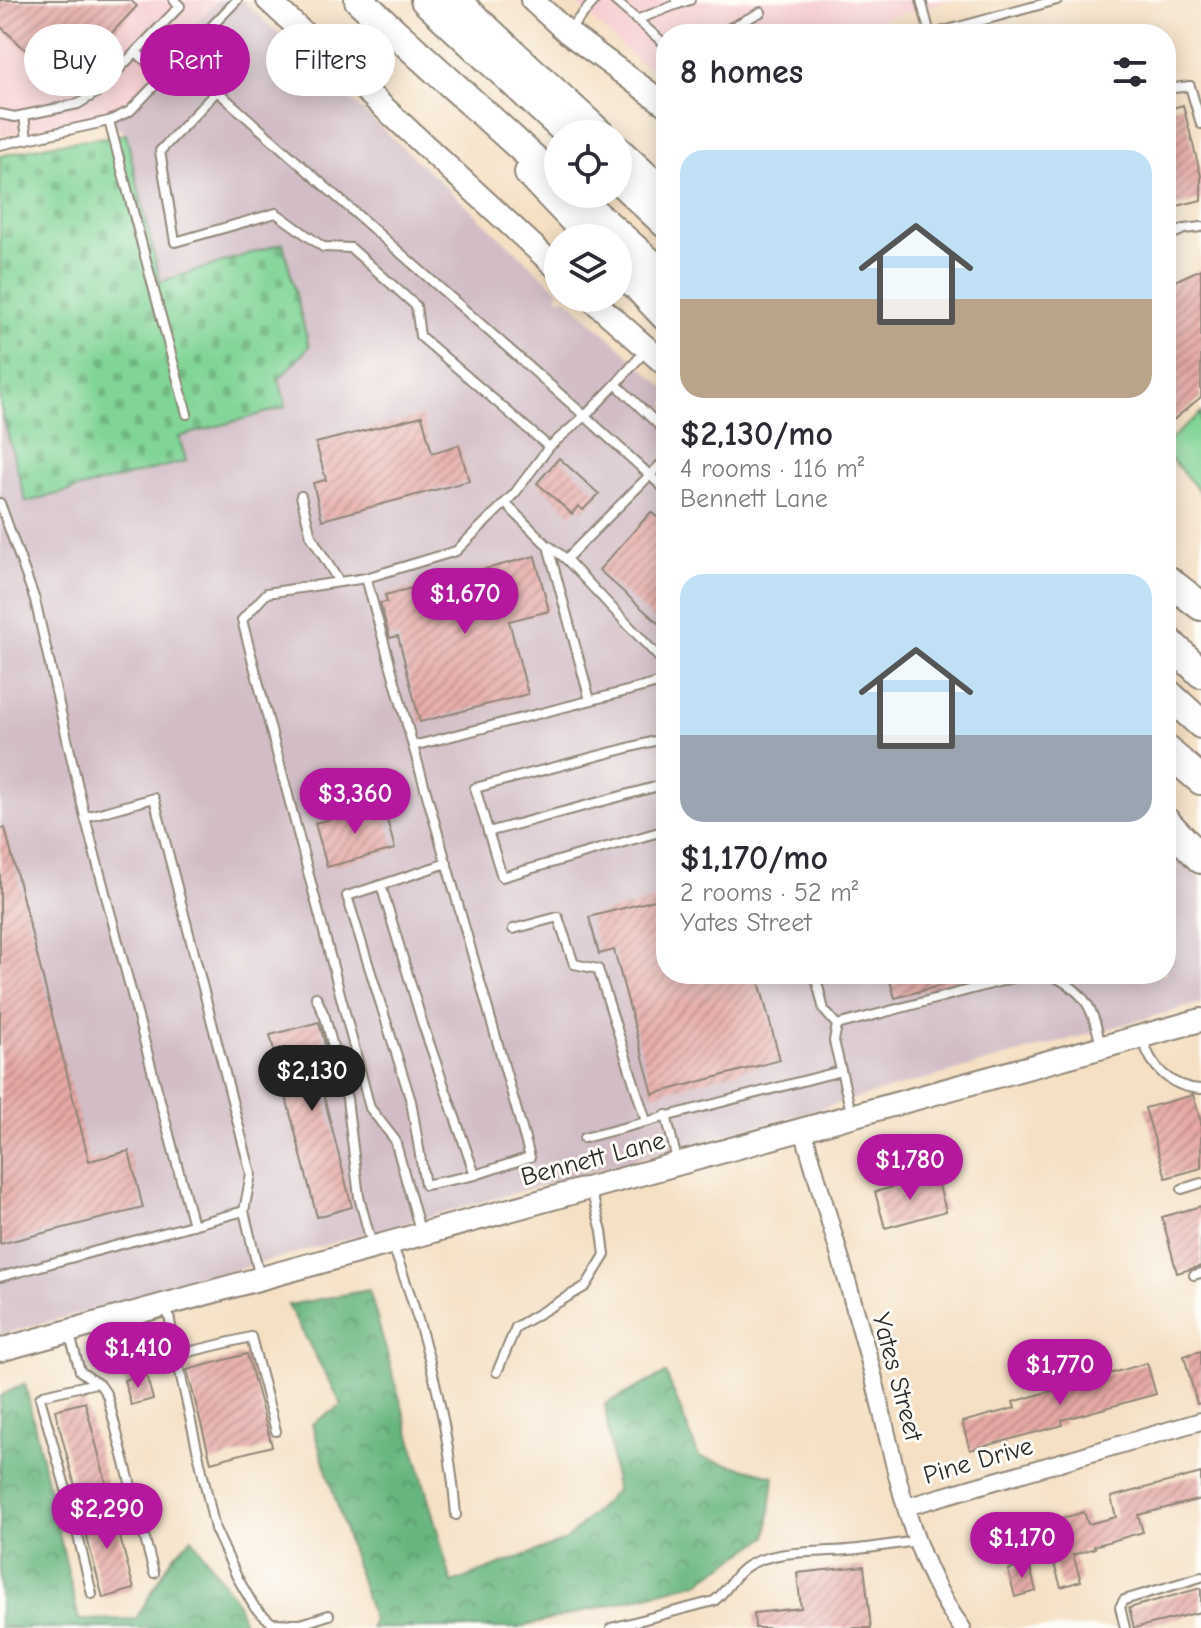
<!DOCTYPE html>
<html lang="en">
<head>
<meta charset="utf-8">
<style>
	:root { --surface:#fff; --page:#f2f2f3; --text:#2b2b33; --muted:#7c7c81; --accent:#b5179e }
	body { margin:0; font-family:"Comic Neue",sans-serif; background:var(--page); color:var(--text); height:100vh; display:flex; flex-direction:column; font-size:30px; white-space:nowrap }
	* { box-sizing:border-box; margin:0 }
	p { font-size:26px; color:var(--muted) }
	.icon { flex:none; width:44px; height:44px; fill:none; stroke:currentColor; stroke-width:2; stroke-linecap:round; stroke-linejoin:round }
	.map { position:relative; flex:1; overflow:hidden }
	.sheet { position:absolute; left:656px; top:24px; width:520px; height:960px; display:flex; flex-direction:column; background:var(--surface); border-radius:32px; box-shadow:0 4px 20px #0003 }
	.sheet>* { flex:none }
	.hud { position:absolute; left:24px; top:24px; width:512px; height:72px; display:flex; gap:16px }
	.fabs { position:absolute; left:544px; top:120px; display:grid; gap:16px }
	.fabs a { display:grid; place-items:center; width:88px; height:88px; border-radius:50%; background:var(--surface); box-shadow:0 4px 20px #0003; font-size:40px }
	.price { position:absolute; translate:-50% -68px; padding:0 18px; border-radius:28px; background:var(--accent); color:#fff; font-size:26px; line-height:52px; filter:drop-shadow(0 2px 4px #0008) }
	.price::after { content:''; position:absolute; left:50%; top:48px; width:24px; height:18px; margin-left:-12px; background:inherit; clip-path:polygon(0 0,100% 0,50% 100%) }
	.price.on { background:#222; color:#fff }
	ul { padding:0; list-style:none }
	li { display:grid; align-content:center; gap:16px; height:424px; padding:0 24px }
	li span { display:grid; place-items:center; height:248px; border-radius:24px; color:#555 }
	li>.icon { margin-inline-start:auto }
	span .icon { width:144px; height:144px; fill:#fffc; stroke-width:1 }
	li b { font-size:34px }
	h2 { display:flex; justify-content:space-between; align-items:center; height:96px; padding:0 24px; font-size:34px }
	.pill { padding:0 28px; border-radius:36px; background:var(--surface); box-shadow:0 4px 20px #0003; font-size:28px; line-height:72px }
	.pill.on { background:var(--accent); color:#fff }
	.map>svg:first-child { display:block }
	.built { fill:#f7cfd2 }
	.industrial { fill:#d2bdc6 }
	.green { fill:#80d496; stroke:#568060; stroke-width:2 }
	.forest { fill:url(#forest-crowns); stroke:#4a7055; stroke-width:2 }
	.cemetery { fill:url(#cemetery-stones); stroke:#568060; stroke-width:2 }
	.building { fill:url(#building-hatch) }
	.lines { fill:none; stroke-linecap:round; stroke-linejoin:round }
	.lane-casing { stroke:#908678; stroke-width:12 }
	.street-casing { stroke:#908678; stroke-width:20 }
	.secondary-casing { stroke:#908678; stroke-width:26 }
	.highway-casing { stroke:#908678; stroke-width:32 }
	.lane { stroke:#fff; stroke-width:8 }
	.street { stroke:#fff; stroke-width:16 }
	.secondary { stroke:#fff; stroke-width:22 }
	.highway { stroke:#fff; stroke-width:28 }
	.labels { text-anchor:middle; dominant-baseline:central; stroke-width:6; stroke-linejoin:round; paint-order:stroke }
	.street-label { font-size:26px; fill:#2b2b2b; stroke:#fdfcf7 }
</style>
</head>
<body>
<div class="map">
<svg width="1201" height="1628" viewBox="0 0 1201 1628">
	<defs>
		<pattern id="forest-crowns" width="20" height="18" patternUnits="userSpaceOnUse" patternTransform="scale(2)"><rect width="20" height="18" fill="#68b67f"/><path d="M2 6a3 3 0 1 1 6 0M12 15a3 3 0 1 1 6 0" fill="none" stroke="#569468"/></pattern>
		<pattern id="cemetery-stones" width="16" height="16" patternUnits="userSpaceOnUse" patternTransform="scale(2)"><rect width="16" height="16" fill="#80d496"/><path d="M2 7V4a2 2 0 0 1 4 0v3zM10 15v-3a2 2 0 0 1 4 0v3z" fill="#6fb681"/></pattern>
		<pattern id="building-hatch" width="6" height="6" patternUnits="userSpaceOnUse" patternTransform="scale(2)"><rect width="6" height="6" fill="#e6a9a5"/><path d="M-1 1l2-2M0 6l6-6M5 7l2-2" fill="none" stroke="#bb8a87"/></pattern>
	</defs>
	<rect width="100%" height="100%" fill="#fdfcf7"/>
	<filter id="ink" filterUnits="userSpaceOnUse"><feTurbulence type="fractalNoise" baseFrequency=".0125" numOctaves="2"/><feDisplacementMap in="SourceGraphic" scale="16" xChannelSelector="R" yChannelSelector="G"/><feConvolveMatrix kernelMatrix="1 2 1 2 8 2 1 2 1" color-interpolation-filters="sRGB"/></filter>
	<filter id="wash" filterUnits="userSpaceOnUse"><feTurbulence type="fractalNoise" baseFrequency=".006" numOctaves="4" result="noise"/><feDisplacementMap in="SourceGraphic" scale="32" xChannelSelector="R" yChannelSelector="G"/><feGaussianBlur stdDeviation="1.8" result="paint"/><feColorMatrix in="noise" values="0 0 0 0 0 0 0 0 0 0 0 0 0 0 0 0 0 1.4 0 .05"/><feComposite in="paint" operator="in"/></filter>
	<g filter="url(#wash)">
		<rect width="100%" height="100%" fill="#f5e0c4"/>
		<!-- built -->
		<g class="built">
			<path d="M0 0H218L109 121 63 123 0 136Z"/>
			<path d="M572 0H953L825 34H666V75L638 62Z"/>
		</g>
		<!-- industrial -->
		<path class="industrial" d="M218 0H242L558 290V298H566L666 389V974H1166V848L1201 880V1003L0 1335V405L26 502 186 462 179 437 279 379 283 244 160 283 126 134 109 121Z"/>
		<!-- green -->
		<path class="green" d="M1201 413V493L1166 453V443Z"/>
		<!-- forest -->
		<g class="forest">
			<path d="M369 1290 452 1583 566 1540 616 1491 605 1404 666 1373 699 1457 774 1476 767 1537 699 1582 518 1628H371L373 1621 312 1424 342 1405 288 1305Z"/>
			<path d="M25 1384 79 1620 136 1619 173 1556 192 1538 235 1599 246 1628H0V1396Z"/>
		</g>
		<!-- cemetery -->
		<path class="cemetery" d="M126 134 160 282 283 243 309 347 279 379 286 407 179 437 186 461 26 502 0 405V156L48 145Z"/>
		<g id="blocks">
			<!-- building -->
			<g class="building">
				<path d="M0 0H130L137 6 63 85 0 26Z"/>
				<path d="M1183 105 1201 176V200L1166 209V110Z"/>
				<path d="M1201 269V397L1166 426V285Z"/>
				<path d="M422 416 432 453 459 445 469 481 322 520 313 483 326 480 316 443Z"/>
				<path d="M559 458 599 494 583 510 578 506 572 514 537 483Z"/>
				<path d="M651 512 666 525V630L599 570Z"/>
				<path d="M535 556 549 611 509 621 528 694 420 722 398 636 390 638 380 603 387 602 385 595Z"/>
				<path d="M383 805 395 849 327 867 315 823Z"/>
				<path d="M0 828H5L89 1161 129 1151 143 1208 0 1244Z"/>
				<path d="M666 897V974H757L780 1060 653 1094 614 950 599 954 589 917Z"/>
				<path d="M888 974H968V978L895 998Z"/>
				<path d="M319 1022 337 1089 323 1093 352 1207 317 1217 270 1035Z"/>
				<path d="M1193 1095 1201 1122V1168L1166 1178 1145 1108Z"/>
				<path d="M936 1175 946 1211 885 1228 875 1192Z"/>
				<path d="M1201 1206V1266L1177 1273 1162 1217Z"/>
				<path d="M1201 1351V1403L1197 1404 1184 1356Z"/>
				<path d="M247 1354 272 1446 211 1462 187 1370Z"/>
				<path d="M1147 1363 1156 1394 1062 1420 1063 1425 970 1450 962 1422 1015 1408 1013 1402Z"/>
				<path d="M146 1374 153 1399 131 1405 124 1380Z"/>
				<path d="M85 1402 108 1490 78 1498 55 1410Z"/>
				<path d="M1201 1473V1499L1138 1515 1143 1532 1094 1546 1095 1548 1073 1555 1081 1581 1061 1587 1042 1524 1084 1512 1088 1524 1116 1517 1111 1497Z"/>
				<path d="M111 1504 134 1589 103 1598 81 1515 82 1511Z"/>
				<path d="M1029 1564 1036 1591 1015 1597 1008 1570Z"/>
				<path d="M864 1566 871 1628H755L754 1613 801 1608 797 1573Z"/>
				<path d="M1201 1588V1612L1134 1628 1129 1608Z"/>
			</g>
		</g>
	</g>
	<g filter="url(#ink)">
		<use href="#blocks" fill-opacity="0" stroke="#908678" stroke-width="2"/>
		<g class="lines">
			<!-- lane casing -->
			<g class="lane-casing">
				<g id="lane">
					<path d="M614 0 666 45"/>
					<path d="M921 0 930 34"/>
					<path d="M678 4 690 0"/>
					<path d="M636 20 678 4 676 0"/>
					<path d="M567 32 595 0"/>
					<path d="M718 34 761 12"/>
					<path d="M933 34 1057 0"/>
					<path d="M136 52 164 78"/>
					<path d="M1166 89 1190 86 1201 124"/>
					<path d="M0 114 15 117 78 104 96 93 180 6 174 0"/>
					<path d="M24 115 27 139"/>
					<path d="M109 121 187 414"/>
					<path d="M0 145 109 121 130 111 237 0"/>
					<path d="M1166 237 1184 229 1201 227"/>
					<path d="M646 350 616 384 666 432"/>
					<path d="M549 447 420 336 416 306 351 248 323 247 276 213 175 242 160 151 217 91 585 416 616 384"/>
					<path d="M301 496 311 536 339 582"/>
					<path d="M0 503 35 600 85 817 193 1225"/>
					<path d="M505 503 515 493 549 447 585 416 666 490"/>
					<path d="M549 546 566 559 666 665"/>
					<path d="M566 559 666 459"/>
					<path d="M366 578 267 593 242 620 370 1108 395 1140 421 1234"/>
					<path d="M666 738 475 788 502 877 666 830"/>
					<path d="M413 746 366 578 456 551 505 503 548 546 590 700"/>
					<path d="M85 817 154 798 251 1174 244 1211 260 1278"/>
					<path d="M488 832 666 784"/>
					<path d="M447 863 381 885 423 1025 475 1175 530 1157 413 746 666 681"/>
					<path d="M381 885 347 896 411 1101 425 1185 475 1175"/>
					<path d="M513 929 558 917 574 964 598 969 646 1121"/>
					<path d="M815 974 824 1010 837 1025"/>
					<path d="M1049 974C1087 992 1093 1008 1101 1047"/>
					<path d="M316 997 325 1017 347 1099 359 1197 372 1245"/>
					<path d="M1143 1039C1150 1067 1171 1088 1201 1089"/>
					<path d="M851 1112 834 1041 837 1025 1028 974"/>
					<path d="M666 1115 677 1160"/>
					<path d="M584 1138 841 1071"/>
					<path d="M1182 1189 1201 1183"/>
					<path d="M392 1244C425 1330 449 1423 456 1515"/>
					<path d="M1194 1275 1201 1273"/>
					<path d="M0 1277 244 1211"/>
					<path d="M167 1305 179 1368 215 1529 237 1577 255 1608 272 1623 301 1624 329 1615"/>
					<path d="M69 1332 80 1371 101 1386 107 1395 154 1573"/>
					<path d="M176 1355 251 1337 276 1431"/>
					<path d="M497 1372 516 1327 586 1286 605 1255 602 1231 591 1190"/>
					<path d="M96 1383 43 1395 40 1398 71 1507 133 1491"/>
					<path d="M71 1507 92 1594"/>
					<path d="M611 1628 714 1601C728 1591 734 1573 749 1565 778 1549 816 1553 848 1550 871 1548 894 1544 917 1541"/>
					<path d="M1125 1628 1120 1607 1124 1600 1201 1577"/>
				</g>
			</g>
			<!-- street casing -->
			<g class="street-casing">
				<g id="street">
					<path d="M803 1130C825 1206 848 1282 869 1359 893 1450 905 1550 962 1628"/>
					<path d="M906 1507 1201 1421"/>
				</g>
			</g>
			<!-- secondary casing -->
			<g class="secondary-casing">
				<g id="secondary">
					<path d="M268 0 558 269"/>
					<path d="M532 0 567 32 666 105"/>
					<path d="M590 298 666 365"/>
					<path d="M0 1350 1201 1020"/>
				</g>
			</g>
			<!-- highway casing -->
			<g class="highway-casing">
				<g id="highway">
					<path d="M359 0 558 181"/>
					<path d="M425 0 569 134"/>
					<path d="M455 0 600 134"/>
					<path d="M618 151 666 195"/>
					<path d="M529 173 591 238"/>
					<path d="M618 179 666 224"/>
					<path d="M573 194 666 277"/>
					<path d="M618 266 666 317"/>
					<path d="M1166 579 1201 606"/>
					<path d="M1166 639 1201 673"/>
					<path d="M1166 692 1201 724"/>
					<path d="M1166 750 1201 780"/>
					<path d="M1166 822 1201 859"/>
				</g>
			</g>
			<!-- lane -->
			<use href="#lane" class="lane"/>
			<!-- street -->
			<use href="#street" class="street"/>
			<!-- secondary -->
			<use href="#secondary" class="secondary"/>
			<!-- highway -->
			<use href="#highway" class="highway"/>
		</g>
	</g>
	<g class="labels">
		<!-- street labels -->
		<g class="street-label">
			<text transform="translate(593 1159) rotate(-15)">Bennett Lane</text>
			<text transform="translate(897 1377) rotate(75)">Yates Street</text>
			<text transform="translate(978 1461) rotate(-16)">Pine Drive</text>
		</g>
	</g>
</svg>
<div class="fabs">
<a><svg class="icon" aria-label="locate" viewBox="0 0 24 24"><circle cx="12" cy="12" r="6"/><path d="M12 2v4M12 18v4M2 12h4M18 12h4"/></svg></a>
<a><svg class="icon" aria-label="layers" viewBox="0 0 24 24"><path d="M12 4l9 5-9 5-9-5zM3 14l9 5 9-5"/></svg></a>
</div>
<b class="price" style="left:465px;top:636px">$1,670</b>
<b class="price" style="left:355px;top:836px">$3,360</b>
<b class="price on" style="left:312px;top:1113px">$2,130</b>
<b class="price" style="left:910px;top:1202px">$1,780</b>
<b class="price" style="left:138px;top:1390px">$1,410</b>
<b class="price" style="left:1060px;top:1407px">$1,770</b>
<b class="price" style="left:107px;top:1551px">$2,290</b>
<b class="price" style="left:1022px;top:1580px">$1,170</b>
<div class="hud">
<a class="pill">Buy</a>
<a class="pill on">Rent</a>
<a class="pill">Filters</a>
</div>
<section class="sheet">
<h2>8 homes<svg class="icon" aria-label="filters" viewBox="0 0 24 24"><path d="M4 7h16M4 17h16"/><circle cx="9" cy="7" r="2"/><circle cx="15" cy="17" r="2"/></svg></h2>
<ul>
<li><span style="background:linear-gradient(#bfe0f5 60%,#b9a48a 0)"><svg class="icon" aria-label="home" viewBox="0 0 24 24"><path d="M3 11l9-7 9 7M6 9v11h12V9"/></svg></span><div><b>$2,130/mo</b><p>4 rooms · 116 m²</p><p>Bennett Lane</p></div></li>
<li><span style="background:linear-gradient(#bfe0f5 65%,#9aa5b1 0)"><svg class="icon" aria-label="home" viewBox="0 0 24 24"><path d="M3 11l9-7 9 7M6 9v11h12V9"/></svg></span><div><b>$1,170/mo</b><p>2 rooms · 52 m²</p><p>Yates Street</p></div></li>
</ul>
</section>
</div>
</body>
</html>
